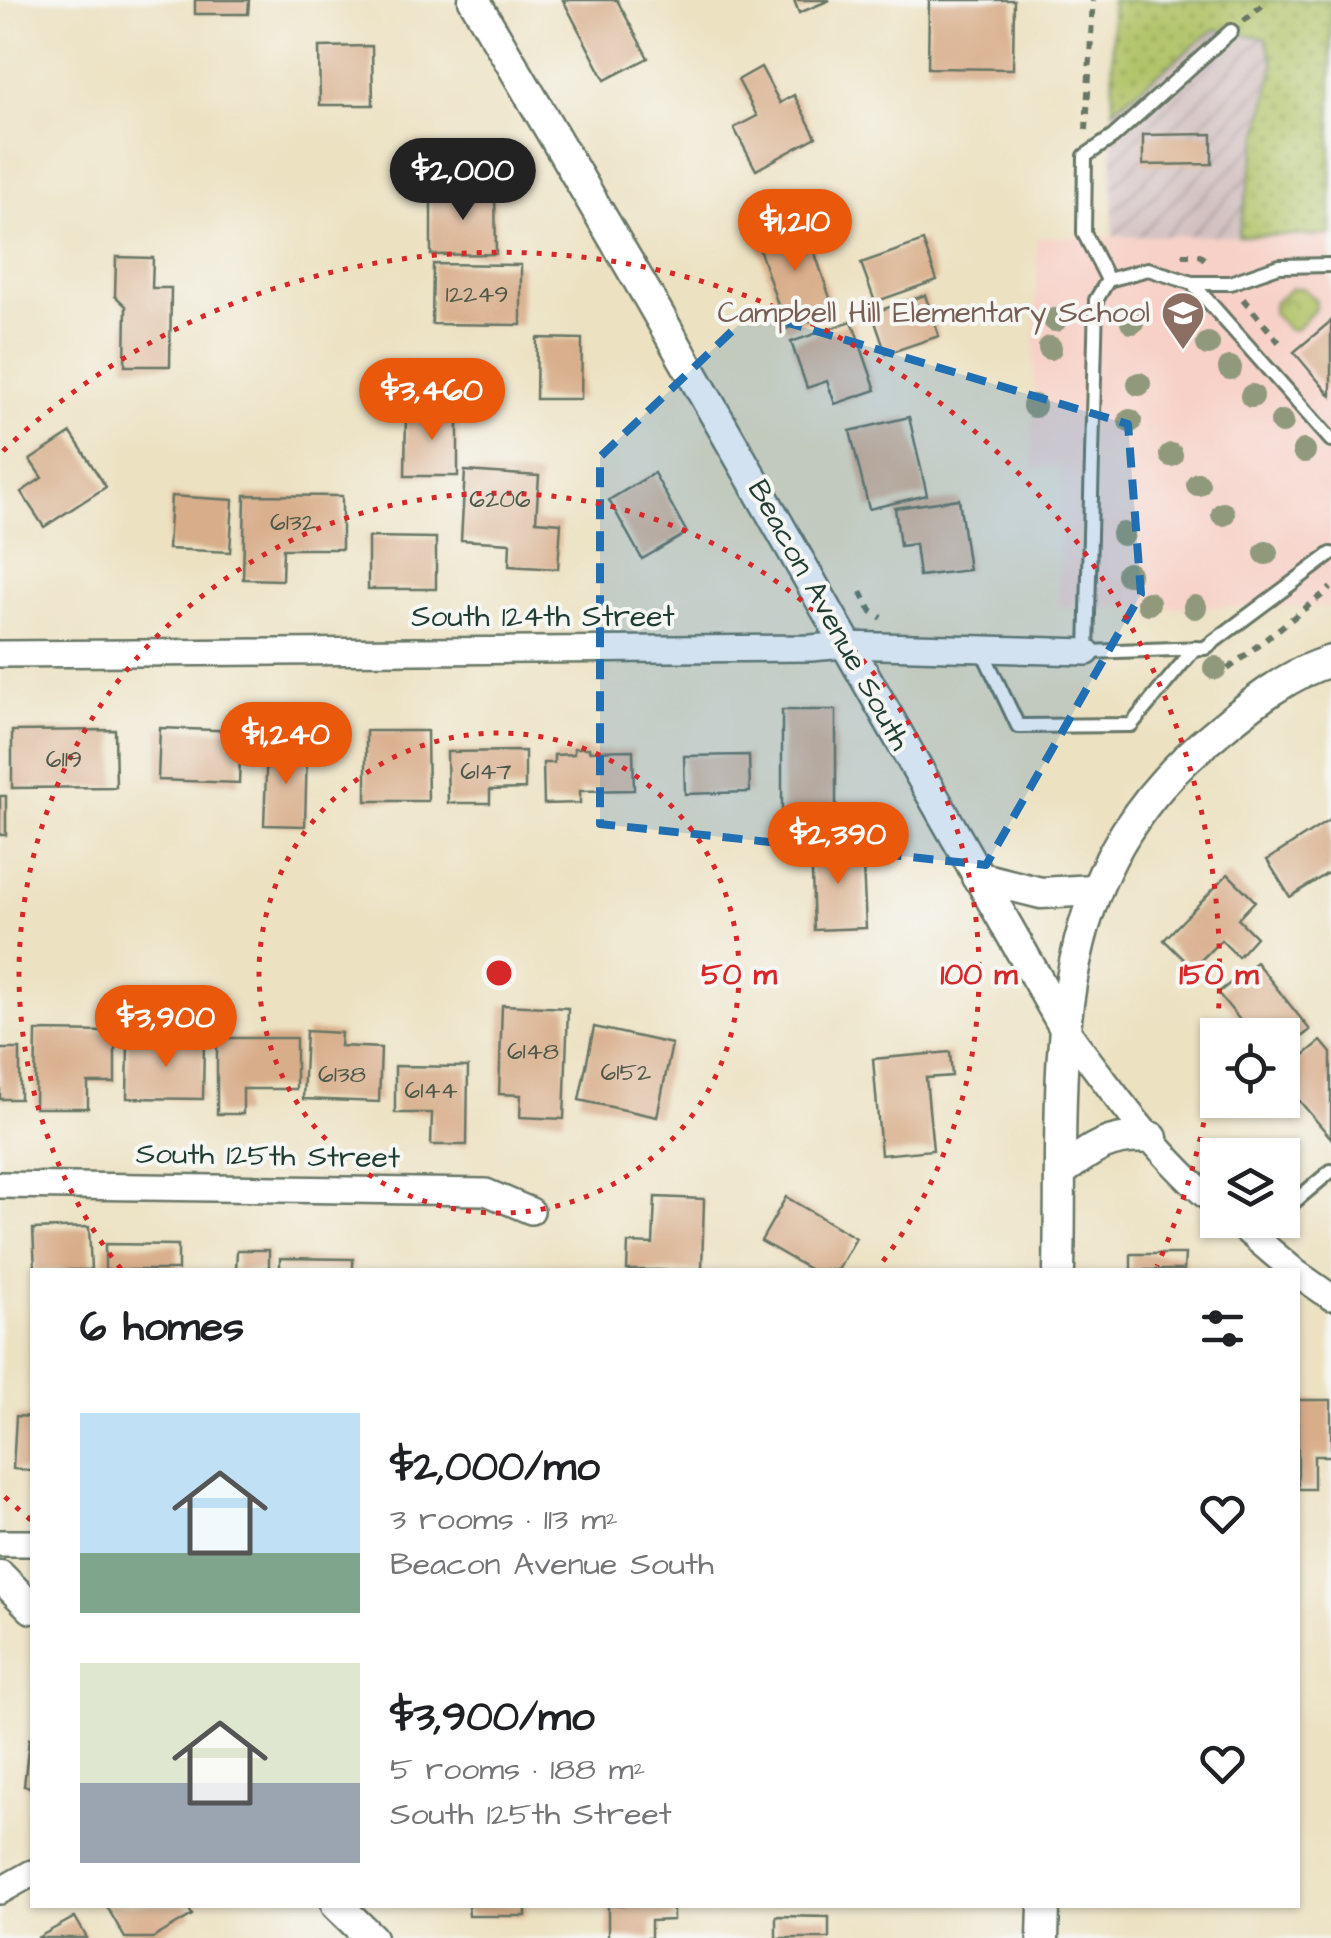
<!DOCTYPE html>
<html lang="en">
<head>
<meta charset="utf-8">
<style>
	:root { --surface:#fff; --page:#f6f6f6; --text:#202124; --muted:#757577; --accent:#ea580c }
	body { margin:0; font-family:"Architects Daughter",sans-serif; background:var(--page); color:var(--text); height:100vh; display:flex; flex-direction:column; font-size:38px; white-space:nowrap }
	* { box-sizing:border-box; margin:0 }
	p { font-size:32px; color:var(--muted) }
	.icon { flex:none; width:55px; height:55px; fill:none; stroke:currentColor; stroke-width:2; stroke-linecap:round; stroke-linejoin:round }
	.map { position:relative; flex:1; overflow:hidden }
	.drawer { position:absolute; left:30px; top:1268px; width:1270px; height:640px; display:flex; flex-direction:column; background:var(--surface); border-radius:0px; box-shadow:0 2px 8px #0004 }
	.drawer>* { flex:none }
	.tools { position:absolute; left:1200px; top:1018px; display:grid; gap:20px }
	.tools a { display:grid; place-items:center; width:100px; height:100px; border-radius:0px; background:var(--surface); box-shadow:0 2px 8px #0004; font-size:50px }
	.price { position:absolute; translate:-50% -85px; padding:0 22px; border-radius:35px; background:var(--accent); color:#fff; font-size:32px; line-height:65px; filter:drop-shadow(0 2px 5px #0008) }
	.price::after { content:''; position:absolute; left:50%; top:60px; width:30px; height:22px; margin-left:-15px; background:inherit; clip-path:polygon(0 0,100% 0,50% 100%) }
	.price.current { background:#222; color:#fff }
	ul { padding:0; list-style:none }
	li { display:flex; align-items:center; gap:30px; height:250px; padding:0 50px }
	li span { display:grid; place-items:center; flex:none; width:280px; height:200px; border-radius:0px; color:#555 }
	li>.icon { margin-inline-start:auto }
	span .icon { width:120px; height:120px; fill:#fffc; stroke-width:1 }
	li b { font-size:42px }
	h2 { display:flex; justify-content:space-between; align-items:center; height:120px; padding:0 50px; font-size:42px }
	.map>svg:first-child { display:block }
	.built { fill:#f7d1c8 }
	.industrial { fill:url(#industrial-furrows) }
	.grass { fill:url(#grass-dots); stroke:#68804e; stroke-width:2.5 }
	.park { fill:url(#park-crowns); stroke:#68804e; stroke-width:2.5 }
	.building { fill:#d8ad8a }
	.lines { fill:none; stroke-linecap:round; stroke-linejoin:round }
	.service-casing { stroke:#677665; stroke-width:18 }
	.minor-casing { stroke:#677665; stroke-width:30 }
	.tertiary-casing { stroke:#677665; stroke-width:35 }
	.path { stroke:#677665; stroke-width:6; stroke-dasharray:8 8; stroke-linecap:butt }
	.service { stroke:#fff; stroke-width:12 }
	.minor { stroke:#fff; stroke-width:25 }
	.tertiary { stroke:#fff; stroke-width:30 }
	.tree { fill:#90997b }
	.marked { fill:#1f6fb2; fill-opacity:0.2; stroke:#1f6fb2; stroke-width:8; stroke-dasharray:20 12; stroke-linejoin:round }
	.ring { fill:none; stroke:#d62828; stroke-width:5; stroke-dasharray:5 10 }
	.labels { text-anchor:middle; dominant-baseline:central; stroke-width:8; stroke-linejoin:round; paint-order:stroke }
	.number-label { font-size:25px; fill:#4d594a }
	.education-label { font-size:30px; fill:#785e54; stroke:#f6f6f2; text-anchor:end }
	.street-label { font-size:30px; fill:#1f3d34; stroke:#f6f6f2 }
	.centre { fill:#d62828; stroke:#f6f6f2; stroke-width:5 }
	.ring-label { font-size:30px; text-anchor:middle; font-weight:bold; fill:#d62828; stroke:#f6f6f2; stroke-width:8; stroke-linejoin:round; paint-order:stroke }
</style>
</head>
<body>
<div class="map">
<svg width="1331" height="1938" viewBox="0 0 1331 1938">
	<defs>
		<pattern id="industrial-furrows" width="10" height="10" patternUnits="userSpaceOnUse" patternTransform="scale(2.5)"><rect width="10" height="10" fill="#d2bfc0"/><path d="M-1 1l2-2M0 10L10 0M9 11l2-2" fill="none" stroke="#aa9c9d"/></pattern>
		<pattern id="grass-dots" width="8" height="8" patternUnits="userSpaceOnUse" patternTransform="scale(2.5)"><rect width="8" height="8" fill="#b1c367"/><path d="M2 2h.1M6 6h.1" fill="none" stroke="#8fa056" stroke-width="1.8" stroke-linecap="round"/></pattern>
		<pattern id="park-crowns" width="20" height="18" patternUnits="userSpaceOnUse" patternTransform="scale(2.5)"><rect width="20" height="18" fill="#b1c367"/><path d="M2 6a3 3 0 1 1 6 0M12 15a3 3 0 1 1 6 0" fill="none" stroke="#8fa056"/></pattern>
	</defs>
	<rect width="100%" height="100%" fill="#f6f6f2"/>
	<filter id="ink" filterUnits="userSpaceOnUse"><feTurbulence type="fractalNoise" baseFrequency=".01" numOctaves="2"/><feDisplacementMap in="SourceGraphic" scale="20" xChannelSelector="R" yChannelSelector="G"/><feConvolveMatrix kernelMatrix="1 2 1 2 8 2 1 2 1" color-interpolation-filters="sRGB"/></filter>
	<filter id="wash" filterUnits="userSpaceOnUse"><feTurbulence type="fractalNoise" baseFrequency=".0048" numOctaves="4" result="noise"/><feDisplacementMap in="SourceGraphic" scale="40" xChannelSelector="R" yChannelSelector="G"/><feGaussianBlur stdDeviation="2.25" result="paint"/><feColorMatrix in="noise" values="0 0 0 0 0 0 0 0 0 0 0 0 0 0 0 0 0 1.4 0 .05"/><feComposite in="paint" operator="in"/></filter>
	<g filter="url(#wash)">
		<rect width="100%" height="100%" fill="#ece1c1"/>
		<!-- built -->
		<path class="built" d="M1331 235V607H1059V466L1032 470 1037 237Z"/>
		<!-- industrial -->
		<path class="industrial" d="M1112 0H1331V235L1113 236Z"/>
		<!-- grass -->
		<path class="grass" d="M1112 0H1331V235L1238 236 1274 64 1266 38 1215 29 1113 109Z"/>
		<!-- park -->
		<path class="park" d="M1292 288H1303L1316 300 1315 309 1296 330 1288 329 1273 313 1274 303Z"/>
		<g id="blocks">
			<!-- building -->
			<g class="building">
				<path d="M195 0H249L248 14H195Z"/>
				<path d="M563 0H617L648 58 605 80Z"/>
				<path d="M794 0H830L799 13Z"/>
				<path d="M929 0H1014L1013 69 928 68Z"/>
				<path d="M372 46 373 105H320L319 47Z"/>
				<path d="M761 67 780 103 794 95 816 137 756 170 734 128 757 116 738 80Z"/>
				<path d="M1212 134V164L1143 165V135Z"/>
				<path d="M495 190 496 254 431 255V191Z"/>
				<path d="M804 220 835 313 786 329 755 236Z"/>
				<path d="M923 241 937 280 875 302 861 263Z"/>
				<path d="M116 257 153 258 152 288H171L170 366H125L126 306 115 296Z"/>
				<path d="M433 264 521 265V325L432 324Z"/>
				<path d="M925 295 939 336 886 354 872 313Z"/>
				<path d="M852 321 876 390 835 404 827 381 807 388 791 342Z"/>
				<path d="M1331 321V396L1294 352Z"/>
				<path d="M537 338 582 339 581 399H536Z"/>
				<path d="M406 410 458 411V476H405Z"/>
				<path d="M909 417 927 495 869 509 850 431Z"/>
				<path d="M71 433 106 487 44 527 21 492 42 478 30 460Z"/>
				<path d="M465 471 539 476 536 521 561 523 558 569 509 566 510 543 461 540Z"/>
				<path d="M654 473 687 533 642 559 609 500Z"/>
				<path d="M245 495 342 496V549H283L282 580 243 579Z"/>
				<path d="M171 496 233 500 230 552 168 549Z"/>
				<path d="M959 499 969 570 919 576 915 544 900 546 895 508Z"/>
				<path d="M368 537 436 538V589H368Z"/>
				<path d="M782 710H836V826L782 827Z"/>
				<path d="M160 728 241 731 239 783 158 780Z"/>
				<path d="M115 730 116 787 12 788V731Z"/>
				<path d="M366 731H427L428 801H366Z"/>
				<path d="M267 747 307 748 305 826 264 825Z"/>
				<path d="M574 748H589V751L633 750 634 790 580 791V803L544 804 543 763H554V755L574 754Z"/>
				<path d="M525 751V789L490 790V803H448L447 752Z"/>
				<path d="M749 755 750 792 685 794 684 756Z"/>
				<rect x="0" y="796" width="6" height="39"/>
				<path d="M1331 819V871L1290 897 1267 860Z"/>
				<path d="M862 843 866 928 814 930 811 845Z"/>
				<path d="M1228 874 1255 901 1238 919 1256 937 1238 957 1221 940 1193 968 1164 940Z"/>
				<path d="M1256 962 1310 1030 1282 1053V1035H1252L1218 993Z"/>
				<path d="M502 1005 568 1008 564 1119 520 1117 521 1095 499 1094Z"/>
				<path d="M594 1027 672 1044 657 1117 579 1100Z"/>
				<path d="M36 1031 115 1032V1083H88V1108H35Z"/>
				<path d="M306 1031 341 1033 340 1046 381 1048 379 1102 303 1099Z"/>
				<path d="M217 1038H296V1089H243V1114H217Z"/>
				<path d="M128 1040 204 1041 203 1099 127 1098Z"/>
				<path d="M1321 1041 1331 1053V1138L1282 1080V1073Z"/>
				<rect x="0" y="1049" width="20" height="50"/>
				<path d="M950 1052 952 1076 926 1078 933 1150 881 1155 873 1059Z"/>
				<path d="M395 1066 468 1067 467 1145H431L432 1113H395Z"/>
				<path d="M655 1197 704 1199 702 1270H627L628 1243 653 1244Z"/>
				<path d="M786 1197 856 1238 838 1270H811L761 1241Z"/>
				<path d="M89 1227 91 1270H35L33 1229Z"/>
				<path d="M105 1244 178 1245V1270H105Z"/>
				<path d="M237 1250H269V1270H236Z"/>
				<path d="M1131 1254H1185L1184 1270H1131Z"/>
				<path d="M280 1258 353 1259V1270H280Z"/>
				<path d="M1298 1400H1331V1456H1314V1489H1298Z"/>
				<path d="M16 1416 32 1417V1471L13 1469Z"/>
				<path d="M29 1739 32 1740V1787L24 1786Z"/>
				<path d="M106 1905H187L192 1915 153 1938H125Z"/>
				<path d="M468 1905H526V1916H469Z"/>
				<path d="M608 1905H673V1920L651 1921V1938H608Z"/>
				<path d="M776 1916 829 1917V1938H776Z"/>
				<path d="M75 1917 87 1938H37Z"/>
			</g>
		</g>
	</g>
	<g filter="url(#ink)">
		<use href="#blocks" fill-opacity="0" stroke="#677665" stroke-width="2.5"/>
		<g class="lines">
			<!-- service casing -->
			<g class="service-casing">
				<g id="service">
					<path d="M1108 280 1084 233 1085 156 1113 137 1231 31"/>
					<path d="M1192 283H1230L1279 266 1331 265"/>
					<path d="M1331 440 1192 283 1148 269 1108 280 1096 300 1087 652 1205 648 1331 554"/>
					<path d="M981 648 1018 726 1131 725 1195 648"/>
					<path d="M1282 1212 1331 1171"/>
					<path d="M1254 1236 1273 1220"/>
				</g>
			</g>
			<!-- minor casing -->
			<g class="minor-casing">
				<g id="minor">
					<path d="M0 654 811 648 845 645 1087 652"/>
					<path d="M1065 1028C1111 1090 1158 1156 1218 1206"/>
					<path d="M0 1185 486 1192 531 1211"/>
					<path d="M1234 1220 1293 1270"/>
					<path d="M1298 1274 1331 1297"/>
					<path d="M0 1543H32"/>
					<path d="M0 1891 32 1873"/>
				</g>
			</g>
			<!-- tertiary casing -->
			<g class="tertiary-casing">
				<g id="tertiary">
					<path d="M474 0 649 298 1065 1028"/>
					<path d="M977 877 1041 893 1094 890"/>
					<path d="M1062 1171C1094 1147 1110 1135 1152 1138"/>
					<path d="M1059 1270C1064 1064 1036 877 1216 733 1250 705 1288 673 1331 661"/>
					<path d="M0 1576 32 1608"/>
					<path d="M337 1905 371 1938"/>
					<path d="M1043 1938 1044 1905"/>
				</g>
			</g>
			<!-- path -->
			<g class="path">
				<path d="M1244 21 1268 0"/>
				<path d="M1086 130 1093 0"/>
				<path d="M1182 255H1200L1207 261"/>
				<path d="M1243 299 1283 347"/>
				<path d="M861 592 871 611 882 618"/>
				<path d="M1228 669 1331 588"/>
			</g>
			<!-- service -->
			<use href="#service" class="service"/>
			<!-- minor -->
			<use href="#minor" class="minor"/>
			<!-- tertiary -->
			<use href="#tertiary" class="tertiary"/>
		</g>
		<!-- trees -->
		<g class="tree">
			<circle cx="1181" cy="316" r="12"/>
			<circle cx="1055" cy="320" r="12"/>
			<circle cx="1132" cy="322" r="12"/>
			<circle cx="1208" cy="344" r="12"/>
			<circle cx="1050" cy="348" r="12"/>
			<circle cx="1230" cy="368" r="12"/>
			<circle cx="1139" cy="384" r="12"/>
			<circle cx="1252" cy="396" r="12"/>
			<circle cx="1034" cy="406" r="12"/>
			<circle cx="1130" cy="421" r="12"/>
			<circle cx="1282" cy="422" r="12"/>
			<circle cx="1304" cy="451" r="12"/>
			<circle cx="1171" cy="455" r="12"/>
			<circle cx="1198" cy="484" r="12"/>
			<circle cx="1223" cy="514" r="12"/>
			<circle cx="1123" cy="534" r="12"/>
			<circle cx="1266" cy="553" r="12"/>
			<circle cx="1128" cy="574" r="12"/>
			<circle cx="1148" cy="603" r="12"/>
			<circle cx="1195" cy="607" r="12"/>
			<circle cx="1215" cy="668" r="12"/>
		</g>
	</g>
	<!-- marked area -->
	<path class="marked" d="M752 312 1128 424 1141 594 986 865 600 824V457Z"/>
	<!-- distance rings -->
	<g class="ring">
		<circle cx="499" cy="973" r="240"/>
		<path d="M121 1269A480 480 0 1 1 877 1269"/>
		<path d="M31 1520A720 720 0 0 1 3 1495M3 451A720 720 0 0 1 1157 1266"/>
	</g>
	<!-- icons -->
	<defs>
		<g id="school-pin" transform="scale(2.25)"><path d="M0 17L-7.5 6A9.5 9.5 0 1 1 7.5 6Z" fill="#8d6e63" stroke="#f6f6f2"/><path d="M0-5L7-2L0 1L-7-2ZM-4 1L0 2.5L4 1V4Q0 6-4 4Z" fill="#fff"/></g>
	</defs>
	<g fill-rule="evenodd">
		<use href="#school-pin" x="1183" y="313"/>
	</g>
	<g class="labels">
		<!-- number labels -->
		<g class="number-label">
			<text x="477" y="294">12249</text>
			<text x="500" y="499">6206</text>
			<text x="293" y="522">6132</text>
			<text x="64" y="759">6119</text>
			<text x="486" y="771">6147</text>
			<text x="533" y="1051">6148</text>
			<text x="626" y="1072">6152</text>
			<text x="342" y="1074">6138</text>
			<text x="431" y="1090">6144</text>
		</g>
		<!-- education labels -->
		<g class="education-label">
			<text x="1150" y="313">Campbell Hill Elementary School</text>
		</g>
		<!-- street labels -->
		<g class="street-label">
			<text transform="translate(829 615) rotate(61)">Beacon Avenue South</text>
			<text x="543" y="617">South 124th Street</text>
			<text transform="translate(268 1156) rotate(1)">South 125th Street</text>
		</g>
	</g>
	<circle cx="499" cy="973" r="15" class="centre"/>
	<g class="ring-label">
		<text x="739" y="984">50 m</text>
		<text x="979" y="984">100 m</text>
		<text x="1219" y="984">150 m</text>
	</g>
</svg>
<div class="tools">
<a><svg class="icon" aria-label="locate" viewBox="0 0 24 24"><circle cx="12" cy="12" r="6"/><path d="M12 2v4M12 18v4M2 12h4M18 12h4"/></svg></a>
<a><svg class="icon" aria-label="layers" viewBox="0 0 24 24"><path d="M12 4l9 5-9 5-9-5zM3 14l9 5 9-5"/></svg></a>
</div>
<b class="price current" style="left:463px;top:223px">$2,000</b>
<b class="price" style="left:795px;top:274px">$1,210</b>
<b class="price" style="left:432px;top:443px">$3,460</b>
<b class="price" style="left:286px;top:787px">$1,240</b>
<b class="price" style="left:838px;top:887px">$2,390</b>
<b class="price" style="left:166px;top:1070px">$3,900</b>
<section class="drawer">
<h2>6 homes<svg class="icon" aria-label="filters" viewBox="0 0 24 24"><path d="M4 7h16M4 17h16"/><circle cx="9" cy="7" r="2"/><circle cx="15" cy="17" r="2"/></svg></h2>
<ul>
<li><span style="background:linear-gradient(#bfe0f5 70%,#7fa58c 0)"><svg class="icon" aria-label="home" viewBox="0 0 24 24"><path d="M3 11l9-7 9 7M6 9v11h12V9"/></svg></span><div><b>$2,000/mo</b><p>3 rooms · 113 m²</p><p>Beacon Avenue South</p></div><svg class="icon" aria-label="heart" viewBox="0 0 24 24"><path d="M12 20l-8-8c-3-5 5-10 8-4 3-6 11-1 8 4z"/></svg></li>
<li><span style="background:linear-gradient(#dfe7d0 60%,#9aa5b1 0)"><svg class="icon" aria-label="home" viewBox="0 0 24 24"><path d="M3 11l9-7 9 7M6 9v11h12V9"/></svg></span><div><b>$3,900/mo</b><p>5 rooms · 188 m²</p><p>South 125th Street</p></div><svg class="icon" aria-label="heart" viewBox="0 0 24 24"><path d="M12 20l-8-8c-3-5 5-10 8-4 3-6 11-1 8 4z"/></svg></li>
</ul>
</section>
</div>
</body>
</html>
